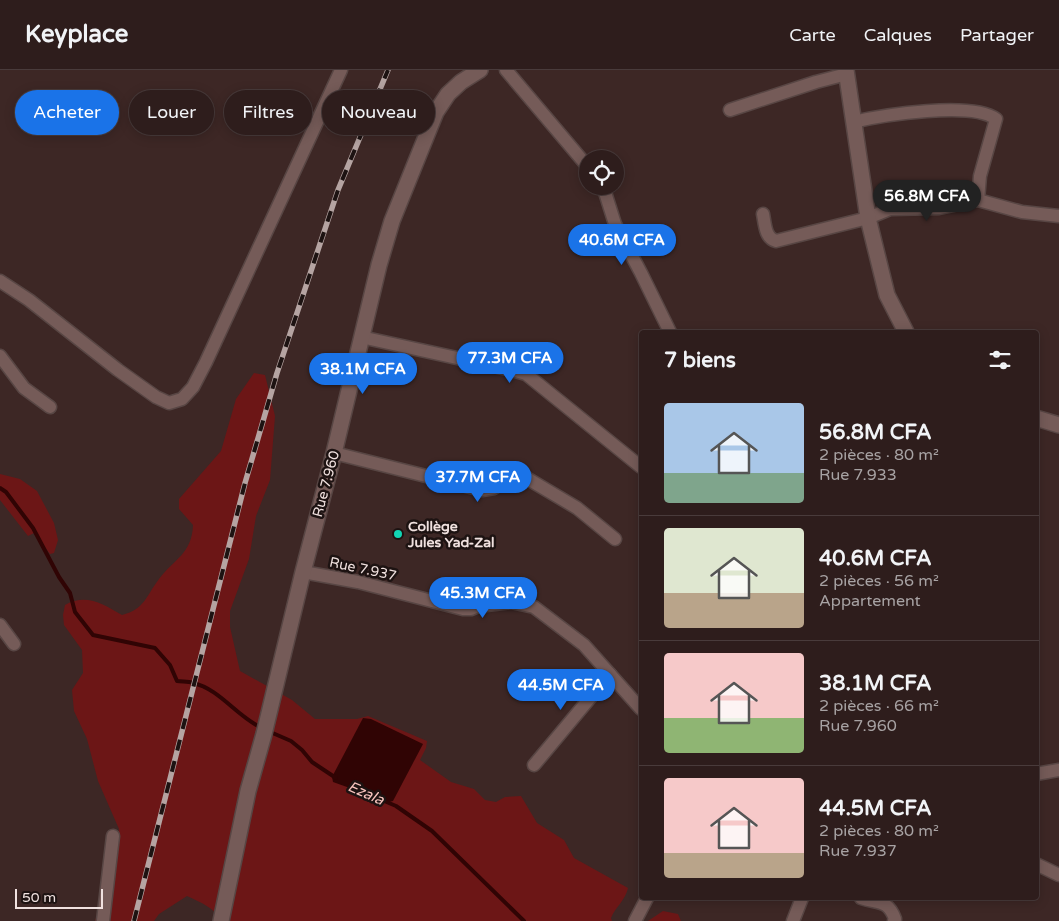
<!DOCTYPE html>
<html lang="fr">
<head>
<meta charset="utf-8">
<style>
	:root { --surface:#2e1d1c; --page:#362625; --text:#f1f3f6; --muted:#a7a2a3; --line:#493b3b; --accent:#1a73e8 }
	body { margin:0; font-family:"Varela Round",sans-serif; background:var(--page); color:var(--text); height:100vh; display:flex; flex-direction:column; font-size:19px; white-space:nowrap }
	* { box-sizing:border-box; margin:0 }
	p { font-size:16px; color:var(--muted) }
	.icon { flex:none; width:28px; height:28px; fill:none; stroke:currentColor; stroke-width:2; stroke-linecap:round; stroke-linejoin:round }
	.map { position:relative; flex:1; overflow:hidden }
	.drawer { position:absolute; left:639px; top:260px; width:400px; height:570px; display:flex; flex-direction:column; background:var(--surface); border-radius:5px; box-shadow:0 2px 12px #0003,0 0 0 1px var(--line) }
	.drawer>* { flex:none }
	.banner { position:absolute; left:15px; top:20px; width:475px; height:45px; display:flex; gap:10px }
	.tools { position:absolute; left:579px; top:80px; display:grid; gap:10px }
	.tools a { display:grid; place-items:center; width:45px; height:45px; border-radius:50%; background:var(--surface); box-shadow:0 2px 12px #0003,0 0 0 1px var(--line); font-size:25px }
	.scale { position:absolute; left:15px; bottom:12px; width:88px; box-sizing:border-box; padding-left:5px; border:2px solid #f0e1df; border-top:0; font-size:14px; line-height:18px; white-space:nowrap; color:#f0e1df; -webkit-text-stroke:4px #1d1312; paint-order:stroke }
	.price { position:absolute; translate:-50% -42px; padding:0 11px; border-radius:18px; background:var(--accent); color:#fff; font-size:16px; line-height:32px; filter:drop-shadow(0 1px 2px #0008) }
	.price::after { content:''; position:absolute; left:50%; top:30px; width:15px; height:11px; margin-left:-8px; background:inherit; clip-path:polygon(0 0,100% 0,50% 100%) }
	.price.selected { background:#222; color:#fff }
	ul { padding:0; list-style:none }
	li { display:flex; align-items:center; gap:15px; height:125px; padding:0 25px }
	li+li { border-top:1px solid var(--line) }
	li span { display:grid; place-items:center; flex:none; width:140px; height:100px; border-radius:5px; color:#555 }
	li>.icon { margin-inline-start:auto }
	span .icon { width:60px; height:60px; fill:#fffc; stroke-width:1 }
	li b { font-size:21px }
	h2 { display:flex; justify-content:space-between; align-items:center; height:60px; padding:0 25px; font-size:21px }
	.chip { padding:0 18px; border-radius:22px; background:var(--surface); box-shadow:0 2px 12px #0003,0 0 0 1px var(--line); font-size:18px; line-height:45px }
	.chip.selected { background:var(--accent); color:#fff }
	header { display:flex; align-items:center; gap:30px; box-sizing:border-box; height:70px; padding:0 25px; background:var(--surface); border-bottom:1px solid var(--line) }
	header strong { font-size:24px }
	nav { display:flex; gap:28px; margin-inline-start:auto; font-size:18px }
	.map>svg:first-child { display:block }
	.green { fill:#6c1616 }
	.water { fill:#300404 }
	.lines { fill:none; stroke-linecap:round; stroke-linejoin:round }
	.stream { stroke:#300404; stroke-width:4 }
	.minor-casing { stroke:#584644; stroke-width:15 }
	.tertiary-casing { stroke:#584644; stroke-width:18 }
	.minor { stroke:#755b58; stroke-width:12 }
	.tertiary { stroke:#755b58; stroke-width:15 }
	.rail-casing { stroke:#b5a4a2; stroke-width:5.5 }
	.rail { stroke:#1d1312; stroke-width:4; stroke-dasharray:11; stroke-linecap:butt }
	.poi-dot { fill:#11d5b4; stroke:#1d1312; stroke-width:2 }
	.labels { text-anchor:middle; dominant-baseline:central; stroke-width:5; stroke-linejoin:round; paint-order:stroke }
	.street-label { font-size:14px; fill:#f0e1df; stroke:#1d1312 }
	.poi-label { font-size:14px; font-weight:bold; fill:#f0e1df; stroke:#1d1312; text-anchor:start }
	.water-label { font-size:15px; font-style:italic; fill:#f7c3bd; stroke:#1d1312 }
</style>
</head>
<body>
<header>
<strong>Keyplace</strong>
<nav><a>Carte</a><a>Calques</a><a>Partager</a></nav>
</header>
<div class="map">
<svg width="1059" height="851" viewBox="0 0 1059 851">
	<rect width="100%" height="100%" fill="#3d2725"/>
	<!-- green -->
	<g class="green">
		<path d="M254 303 265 305 275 346 270 410 256 446 249 489 230 541V557L240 601 292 630 315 649H357L368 646 427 671 426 678 420 690 451 712 474 719 485 730 496 732 505 727 521 726 537 753 564 770 574 788 628 818C625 831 616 836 611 848L612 851H222C213 837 202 833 187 826L159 844 154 851H95L108 812 119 759 98 711 87 669 74 641 72 620 83 603 82 580 64 555 63 545 65 535C86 523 103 534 122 545 145 539 146 526 159 509 174 489 192 484 193 455L179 439V429L221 381 236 329Z"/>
		<path d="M0 404 20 409 37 421 54 453 58 470 54 483 50 484 34 463 28 466 0 430Z"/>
		<path d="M663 841 678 844 681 851H648Z"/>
	</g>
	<!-- water -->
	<path class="water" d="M363 648 371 649 423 674 393 731 389 732 333 712 332 707Z"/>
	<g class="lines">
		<!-- stream -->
		<g class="stream">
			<path d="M0 418 6 422 33 458 59 507 70 523 75 542 93 565 155 578 170 595 177 611C182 612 188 611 193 613 220 619 237 647 262 658"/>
			<path d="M268 661 291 671 302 680 312 692 336 708"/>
			<path d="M382 730 396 736 432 761 524 851"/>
		</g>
		<!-- minor casing -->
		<g class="minor-casing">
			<g id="minor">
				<path d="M506 0 588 97"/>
				<path d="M730 40 816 12 847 4"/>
				<path d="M853 52C883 45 972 31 996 49L980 106 978 130"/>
				<path d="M603 116 615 154 641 203 670 262"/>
				<path d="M763 144C765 154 765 168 776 171L868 148 890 139 939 138 978 130 1022 142 1059 146"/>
				<path d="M0 211 29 230 118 300 156 327 169 333 182 329 193 317 206 292 341 0"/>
				<path d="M361 267 512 300 526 304 641 397"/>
				<path d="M0 286 24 318 50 337"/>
				<path d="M334 383 482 420 494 418 518 403 577 438 615 469"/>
				<path d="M303 502 358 512 463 539H471L478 536 511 532 534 537 584 575 641 639"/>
				<path d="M0 555 14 574"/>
				<path d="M534 695 610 604"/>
				<path d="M1036 704 1059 700"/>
				<path d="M1036 794 1059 805"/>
				<path d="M861 828C878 834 888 829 895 849L894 851"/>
				<path d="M103 851 113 766"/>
				<path d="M635 851 647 828"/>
				<path d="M793 851 802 828"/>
			</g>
		</g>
		<!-- tertiary casing -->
		<g class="tertiary-casing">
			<g id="tertiary">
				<path d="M846 0 868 148 887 225 906 262"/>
				<path d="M1036 348 1059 355"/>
				<path d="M221 851 248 721 264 664 303 502 334 383 379 195 392 151 436 42 448 24 461 12 480 0"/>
			</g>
		</g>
		<!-- minor -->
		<use href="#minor" class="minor"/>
		<!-- tertiary -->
		<use href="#tertiary" class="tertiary"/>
		<!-- rail casing -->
		<g class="rail-casing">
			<path id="rail" d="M134 851 245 413 277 303 338 120 388 0"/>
		</g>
		<!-- rail -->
		<use href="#rail" class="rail"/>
	</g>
	<!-- markers -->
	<circle class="poi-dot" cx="398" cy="464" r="5"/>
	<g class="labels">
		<!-- street labels -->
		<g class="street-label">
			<text transform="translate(326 414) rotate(-75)">Rue 7.960</text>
			<text transform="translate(363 499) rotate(12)">Rue 7.937</text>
		</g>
		<!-- poi labels -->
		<g class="poi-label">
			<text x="408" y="456">Collège<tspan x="408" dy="16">Jules Yad-Zal</tspan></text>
		</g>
		<!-- water labels -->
		<g class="water-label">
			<text transform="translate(366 723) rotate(24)">Ezala</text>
		</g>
	</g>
</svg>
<div class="tools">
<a><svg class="icon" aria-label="locate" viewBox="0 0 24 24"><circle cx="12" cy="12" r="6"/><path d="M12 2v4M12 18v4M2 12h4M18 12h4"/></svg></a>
</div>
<div class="scale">50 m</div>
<b class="price selected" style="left:927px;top:152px">56.8M CFA</b>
<b class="price" style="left:622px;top:196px">40.6M CFA</b>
<b class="price" style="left:510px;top:314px">77.3M CFA</b>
<b class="price" style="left:363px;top:325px">38.1M CFA</b>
<b class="price" style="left:478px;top:433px">37.7M CFA</b>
<b class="price" style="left:483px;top:549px">45.3M CFA</b>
<b class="price" style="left:561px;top:641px">44.5M CFA</b>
<div class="banner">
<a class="chip selected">Acheter</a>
<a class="chip">Louer</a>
<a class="chip">Filtres</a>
<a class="chip">Nouveau</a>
</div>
<section class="drawer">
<h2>7 biens<svg class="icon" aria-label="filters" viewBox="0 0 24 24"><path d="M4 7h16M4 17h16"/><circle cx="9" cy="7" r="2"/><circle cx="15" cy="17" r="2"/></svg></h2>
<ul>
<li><span style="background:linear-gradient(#a9c7e8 70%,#7fa58c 0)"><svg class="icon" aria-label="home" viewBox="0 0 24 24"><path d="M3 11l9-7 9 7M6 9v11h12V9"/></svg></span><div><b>56.8M CFA</b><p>2 pièces · 80 m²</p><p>Rue 7.933</p></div></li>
<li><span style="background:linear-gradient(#dfe7d0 65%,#b9a48a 0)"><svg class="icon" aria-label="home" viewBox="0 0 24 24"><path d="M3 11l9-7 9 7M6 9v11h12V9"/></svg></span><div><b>40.6M CFA</b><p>2 pièces · 56 m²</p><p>Appartement</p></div></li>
<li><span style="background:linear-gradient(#f6c9c9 65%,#8fb573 0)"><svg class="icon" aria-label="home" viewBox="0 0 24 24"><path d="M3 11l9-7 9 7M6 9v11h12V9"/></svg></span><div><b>38.1M CFA</b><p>2 pièces · 66 m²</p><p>Rue 7.960</p></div></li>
<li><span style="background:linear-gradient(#f6c9c9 75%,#b9a48a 0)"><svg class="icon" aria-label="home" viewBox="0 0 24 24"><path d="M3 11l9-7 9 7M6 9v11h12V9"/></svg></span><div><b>44.5M CFA</b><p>2 pièces · 80 m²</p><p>Rue 7.937</p></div></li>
</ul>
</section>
</div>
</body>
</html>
